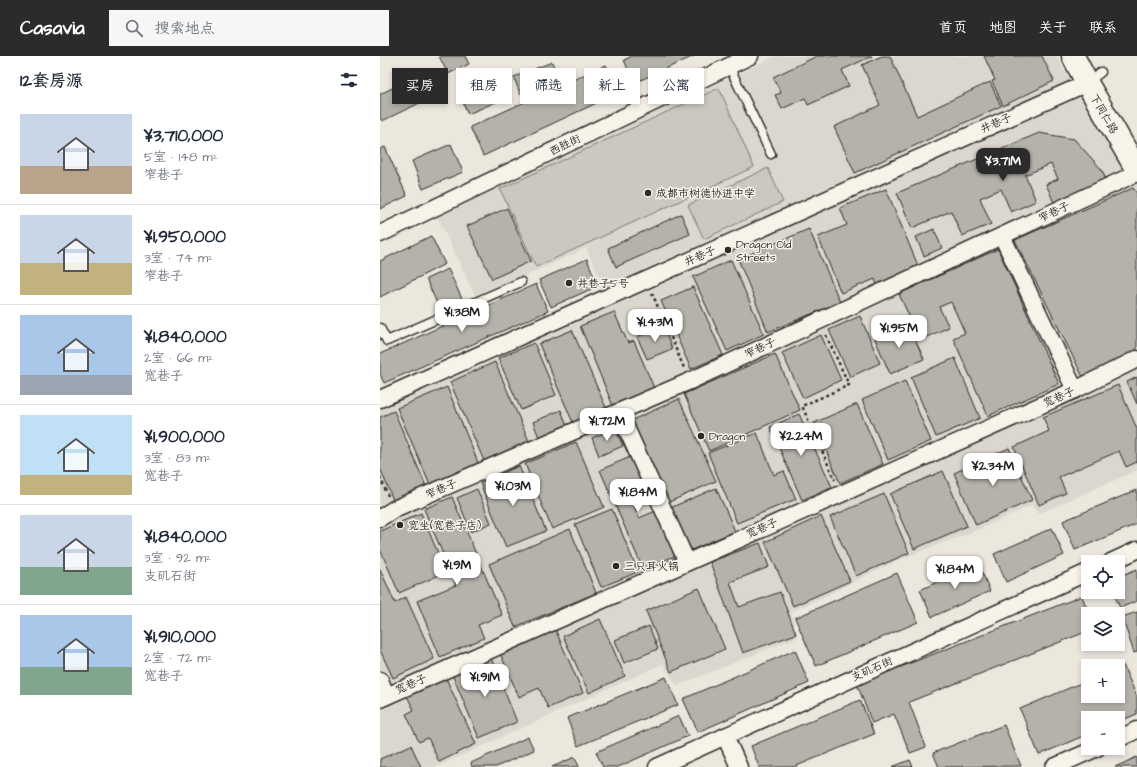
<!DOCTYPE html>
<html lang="zh">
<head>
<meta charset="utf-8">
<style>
	:root { --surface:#fff; --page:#f6f6f7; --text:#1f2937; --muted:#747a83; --line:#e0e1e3; --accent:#2b2b2b }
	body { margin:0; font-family:"Architects Daughter","LXGW WenKai TC",sans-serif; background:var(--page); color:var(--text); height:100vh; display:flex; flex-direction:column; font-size:15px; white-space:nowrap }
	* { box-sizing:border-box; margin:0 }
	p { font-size:13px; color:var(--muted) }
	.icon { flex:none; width:22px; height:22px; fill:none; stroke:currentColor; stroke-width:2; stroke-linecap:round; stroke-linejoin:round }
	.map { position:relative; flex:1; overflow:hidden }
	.details { display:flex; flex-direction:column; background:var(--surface); width:380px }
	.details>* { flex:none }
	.banner { position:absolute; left:12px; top:12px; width:380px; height:36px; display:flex; gap:8px }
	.controls { position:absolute; left:701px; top:499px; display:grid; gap:8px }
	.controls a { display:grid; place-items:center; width:44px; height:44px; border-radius:0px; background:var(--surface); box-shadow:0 2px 6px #0003; font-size:20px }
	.price { position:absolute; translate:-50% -34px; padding:0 9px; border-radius:8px; background:#fff; color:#222; font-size:13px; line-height:26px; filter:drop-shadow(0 1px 2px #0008) }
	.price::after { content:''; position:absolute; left:50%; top:24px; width:12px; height:9px; margin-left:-6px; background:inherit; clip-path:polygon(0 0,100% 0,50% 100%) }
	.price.selected { background:var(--accent); color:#fff }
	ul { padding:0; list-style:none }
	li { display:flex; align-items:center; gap:12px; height:100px; padding:0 20px }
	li+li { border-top:1px solid var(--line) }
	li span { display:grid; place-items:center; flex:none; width:112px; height:80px; border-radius:0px; color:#555 }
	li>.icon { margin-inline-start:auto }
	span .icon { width:48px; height:48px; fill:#fffc; stroke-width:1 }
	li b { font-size:17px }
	h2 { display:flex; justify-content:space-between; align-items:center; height:48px; padding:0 20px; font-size:17px }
	.pill { padding:0 14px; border-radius:0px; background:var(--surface); box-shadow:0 2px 6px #0003; font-size:14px; line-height:36px }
	.pill.selected { background:var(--accent); color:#fff }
	header { display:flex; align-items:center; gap:24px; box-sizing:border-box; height:56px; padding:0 20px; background:var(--accent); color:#fff }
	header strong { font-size:19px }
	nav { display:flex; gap:22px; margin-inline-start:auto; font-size:14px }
	.search { width:280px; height:36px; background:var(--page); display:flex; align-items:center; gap:10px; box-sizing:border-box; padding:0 14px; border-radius:0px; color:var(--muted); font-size:15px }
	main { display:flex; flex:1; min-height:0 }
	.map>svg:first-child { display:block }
	.built { fill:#dbd7ce }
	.green { fill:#cbc8bf; stroke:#7b7a75 }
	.building { fill:#b5b2ab; stroke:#2b2b2b }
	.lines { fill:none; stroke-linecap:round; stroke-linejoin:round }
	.lane-casing { stroke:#2b2b2b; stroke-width:11 }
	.street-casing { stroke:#2b2b2b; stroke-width:19 }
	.secondary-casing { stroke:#2b2b2b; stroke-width:25 }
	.path { stroke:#2b2b2b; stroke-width:2.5; stroke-dasharray:3 3; stroke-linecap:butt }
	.lane { stroke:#f7f3e8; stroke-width:8 }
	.street { stroke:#f7f3e8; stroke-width:16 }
	.secondary { stroke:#f7f3e8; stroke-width:22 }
	.poi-dot { fill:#2b2b2b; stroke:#f7f3e8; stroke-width:1.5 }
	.labels { text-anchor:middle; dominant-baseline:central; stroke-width:3; stroke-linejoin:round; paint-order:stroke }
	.street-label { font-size:11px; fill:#2b2b2b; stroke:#f7f3e8 }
	.poi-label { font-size:11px; fill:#2b2b2b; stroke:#f7f3e8; text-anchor:start }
</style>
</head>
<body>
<header>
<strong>Casavia</strong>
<div class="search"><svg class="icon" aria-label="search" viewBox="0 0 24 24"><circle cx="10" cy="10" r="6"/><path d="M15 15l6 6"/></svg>搜索地点</div>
<nav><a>首页</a><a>地图</a><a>关于</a><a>联系</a></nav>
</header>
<main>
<section class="details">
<h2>12套房源<svg class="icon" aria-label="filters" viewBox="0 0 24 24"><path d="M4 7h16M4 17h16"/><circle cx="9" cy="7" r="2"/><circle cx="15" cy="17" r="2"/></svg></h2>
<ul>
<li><span style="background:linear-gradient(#c9d6e8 65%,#b9a48a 0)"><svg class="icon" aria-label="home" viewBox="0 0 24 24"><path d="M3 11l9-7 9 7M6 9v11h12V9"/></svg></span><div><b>¥3,710,000</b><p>5室 · 148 m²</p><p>窄巷子</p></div></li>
<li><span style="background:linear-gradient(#c9d6e8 60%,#c2b280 0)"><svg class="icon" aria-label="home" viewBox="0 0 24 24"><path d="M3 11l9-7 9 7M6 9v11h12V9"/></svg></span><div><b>¥1,950,000</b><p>3室 · 74 m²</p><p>窄巷子</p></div></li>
<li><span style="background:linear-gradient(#a9c7e8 75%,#9aa5b1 0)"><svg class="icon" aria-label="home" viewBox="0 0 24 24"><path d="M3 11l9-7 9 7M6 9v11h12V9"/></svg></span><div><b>¥1,840,000</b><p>2室 · 66 m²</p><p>宽巷子</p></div></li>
<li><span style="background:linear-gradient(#bfe0f5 75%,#c2b280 0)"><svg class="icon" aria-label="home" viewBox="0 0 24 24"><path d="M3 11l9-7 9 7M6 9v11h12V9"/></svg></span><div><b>¥1,900,000</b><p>3室 · 83 m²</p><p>宽巷子</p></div></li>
<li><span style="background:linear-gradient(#c9d6e8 65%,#7fa58c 0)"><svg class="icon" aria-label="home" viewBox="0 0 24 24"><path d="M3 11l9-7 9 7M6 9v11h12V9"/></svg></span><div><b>¥1,840,000</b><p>3室 · 92 m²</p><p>支矶石街</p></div></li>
<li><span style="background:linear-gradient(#a9c7e8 65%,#7fa58c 0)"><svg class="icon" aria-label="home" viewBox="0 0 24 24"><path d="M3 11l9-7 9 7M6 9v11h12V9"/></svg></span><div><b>¥1,910,000</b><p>2室 · 72 m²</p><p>宽巷子</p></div></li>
</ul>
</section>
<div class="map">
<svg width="757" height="711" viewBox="0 0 757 711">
	<rect width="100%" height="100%" fill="#ebe7dd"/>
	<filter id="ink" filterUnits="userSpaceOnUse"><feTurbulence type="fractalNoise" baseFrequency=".025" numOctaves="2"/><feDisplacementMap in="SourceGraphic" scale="8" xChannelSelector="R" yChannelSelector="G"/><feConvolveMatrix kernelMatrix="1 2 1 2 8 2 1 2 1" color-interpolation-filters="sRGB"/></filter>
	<g filter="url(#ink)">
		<!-- built -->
		<path class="built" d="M396 0H676L689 23 757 123V414L658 458 652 449 602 472 521 503 411 556 418 581 297 630 283 608 56 711H0V332L224 231 206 192 96 242 57 160 149 115Z"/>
		<!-- green -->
		<g class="green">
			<path d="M339 32 374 111 156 211 120 133Z"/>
			<path d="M388 112 403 146 324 183 308 149Z"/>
		</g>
		<!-- building -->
		<g class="building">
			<path d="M59 0H85L89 8 68 18Z"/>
			<path d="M252 0H314L254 27 244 4Z"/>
			<path d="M437 0H492L462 14 469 30 428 49 425 42 402 53 395 39 401 37 393 21Z"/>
			<path d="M502 0H510L537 60 610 26 621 50 475 117 454 71 500 49 482 9Z"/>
			<path d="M604 0H662L674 25 623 50 612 25 615 24Z"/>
			<path d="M172 6 179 23 140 38 134 21Z"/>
			<path d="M226 9 238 37 103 100 90 71Z"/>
			<path d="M113 19 123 43 88 58 78 35Z"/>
			<path d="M37 20 48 43 2 65 0 61V38Z"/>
			<path d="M659 77 694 83 722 114 727 127 675 149 666 128 678 123 671 108 645 119 656 145 631 156 621 133 600 142 611 168 582 180 571 155 532 172 517 137Z"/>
			<path d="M71 88 83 116 43 133 32 105Z"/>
			<path d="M5 91 27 140 0 153V93Z"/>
			<path d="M753 132 757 137V297L704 323 635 184Z"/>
			<path d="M506 133 539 212 497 229 495 223 461 237 438 181 467 169 460 152Z"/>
			<path d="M127 152 151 205 112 223 87 170Z"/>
			<path d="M301 158 310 178 236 211 228 192Z"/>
			<path d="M429 173 460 246 388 276 358 203Z"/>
			<path d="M554 173 562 192 544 200 536 181Z"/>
			<path d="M51 180 65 208 0 241V205Z"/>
			<path d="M618 193 679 328 608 360 573 282 585 277 571 246 559 251 569 271 540 284 519 238Z"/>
			<path d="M207 203 218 230 171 251 159 224Z"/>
			<path d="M351 204 384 278 347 295 313 221Z"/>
			<path d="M68 213 82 243 60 254 46 223Z"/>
			<path d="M156 228 168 255 4 327 0 318V298Z"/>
			<path d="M313 231 343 299 311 313 281 245Z"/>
			<path d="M234 256 248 287 254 285 274 332 233 350 200 270Z"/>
			<path d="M480 260 500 307 470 321 449 274Z"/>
			<path d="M528 268 544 303 510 318 495 283Z"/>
			<path d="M283 270 292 293 267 303 257 281Z"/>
			<path d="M192 274 227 354 194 369 159 288Z"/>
			<path d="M441 279 461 324 423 342 402 297Z"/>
			<path d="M154 287 176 339 141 354 118 302Z"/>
			<path d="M395 298 420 354 329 395 304 338Z"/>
			<path d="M575 302 600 362 556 381 531 321Z"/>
			<path d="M115 306 149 385 104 405 70 326Z"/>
			<path d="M757 321V348L747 326Z"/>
			<path d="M525 325 551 385 508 404 482 344Z"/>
			<path d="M738 329 757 373V406L746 411 739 395 679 421 686 437 659 449 634 391 669 375 663 361Z"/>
			<path d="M67 331 99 409 50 429 17 352Z"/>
			<path d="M299 343 336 425 287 447 250 365Z"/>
			<path d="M477 348 503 408 460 427 434 367Z"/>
			<path d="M181 354 188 373 160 384 153 366Z"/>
			<path d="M14 355 46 430 13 444 0 412V361Z"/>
			<path d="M419 358 452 431 422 444 390 371Z"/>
			<path d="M235 372 243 390 219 400 212 382Z"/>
			<path d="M377 377 394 419 404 415 416 443 357 467 328 397Z"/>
			<path d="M196 386 224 451 172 473 145 408Z"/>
			<path d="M629 392 652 444 596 469 574 417Z"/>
			<path d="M255 399 271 436 252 444 259 462 278 454 297 499 263 513 220 414Z"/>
			<path d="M139 410 166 475 126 491 100 427Z"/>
			<path d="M563 415 587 470 534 493 510 438Z"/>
			<path d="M336 432 355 475 309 495 290 452Z"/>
			<path d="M97 433 111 467 91 476 77 442Z"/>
			<path d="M757 434V468L695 494 683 465Z"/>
			<path d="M504 438 529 497 476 520 450 461Z"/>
			<path d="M72 441 122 559 98 569 104 582 60 601 37 545 76 529 44 453Z"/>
			<path d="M232 453 258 516 221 531 195 468Z"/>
			<path d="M41 457 66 516 19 537 0 493V475Z"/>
			<path d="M441 460 470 525 413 550 385 486Z"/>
			<path d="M672 472 684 499 626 526 614 498Z"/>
			<path d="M190 473 216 537 135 571 109 508Z"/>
			<path d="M380 487 389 511 350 526 359 551 400 536 416 578 363 597 330 506Z"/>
			<path d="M598 507 610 535 552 561 540 534Z"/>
			<path d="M0 513 15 547 26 541 54 603 13 622 0 594Z"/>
			<path d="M757 513V545L740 552 733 536H738V521Z"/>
			<path d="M517 517 538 566 436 610 415 562Z"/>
			<path d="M319 532 345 593 291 616 266 555Z"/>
			<path d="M702 540 709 558 708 575 529 646 546 691 530 697 514 658 492 667 477 628Z"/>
			<path d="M757 556V596L754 597 742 561Z"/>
			<path d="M220 563 245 620 209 637 183 580Z"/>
			<path d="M269 570 278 593 244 607 235 584Z"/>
			<path d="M175 573 203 637 168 652 159 632 139 641 120 597Z"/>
			<path d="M415 594 429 627 318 676 303 643Z"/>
			<path d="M111 602 137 666 99 682 72 618Z"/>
			<path d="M743 609 757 641V658L738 666V662H708V678L659 699 640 653 708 624V640H738V611Z"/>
			<path d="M65 620 96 688 59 706 48 682 39 686 26 658 34 654 26 638Z"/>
			<path d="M286 621 298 649 198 690 187 662Z"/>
			<path d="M480 644 494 678 414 711H379L371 690Z"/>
			<path d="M299 660 308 680 238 711H223L216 696Z"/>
			<path d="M624 669 641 710 559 711 553 697Z"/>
			<path d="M148 681 154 694 116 711H92L91 707Z"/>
			<path d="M31 689 41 711H0V703Z"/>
			<path d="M195 701 199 711H172Z"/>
			<path d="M757 701V711H735Z"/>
			<path d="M530 704 533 711H512Z"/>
		</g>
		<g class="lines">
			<!-- lane casing -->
			<g class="lane-casing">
				<g id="lane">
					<path d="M349 10 391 98"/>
					<path d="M707 27 721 16"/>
					<path d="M0 272 7 285 141 226"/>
				</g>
			</g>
			<!-- street casing -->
			<g class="street-casing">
				<g id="street">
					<path d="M0 178 370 0"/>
					<path d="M622 180 695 334"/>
					<path d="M0 343 707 27"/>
					<path d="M239 356 307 506"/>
					<path d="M0 462 14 453 310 325 757 117"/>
					<path d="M731 506 757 494"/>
					<path d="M0 624 6 639"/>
					<path d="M0 643 695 334 757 303"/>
					<path d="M345 680 359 711"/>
					<path d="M738 683 757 674"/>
					<path d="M277 711 708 516"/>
					<path d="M674 711 717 692"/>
				</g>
			</g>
			<!-- secondary casing -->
			<g class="secondary-casing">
				<path id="secondary" d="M693 0 707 27 757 114"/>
			</g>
			<!-- path -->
			<g class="path">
				<path d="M272 237 304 312"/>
				<path d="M446 279 469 329 422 350 455 424"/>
				<path d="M0 421 8 440"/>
			</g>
			<!-- lane -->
			<use href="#lane" class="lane"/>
			<!-- street -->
			<use href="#street" class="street"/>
			<!-- secondary -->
			<use href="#secondary" class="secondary"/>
		</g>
	</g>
	<!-- markers -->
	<g class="poi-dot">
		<circle cx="268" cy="137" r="4"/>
		<circle cx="348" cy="194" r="4"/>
		<circle cx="189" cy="227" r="4"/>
		<circle cx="321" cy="380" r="4"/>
		<circle cx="20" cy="469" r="4"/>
		<circle cx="236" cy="510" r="4"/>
	</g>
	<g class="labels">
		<!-- street labels -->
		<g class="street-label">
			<text transform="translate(724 58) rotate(60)">下同仁路</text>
			<text transform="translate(616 67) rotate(-24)">井巷子</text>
			<text transform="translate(185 89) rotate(-26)">西胜街</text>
			<text transform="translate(674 156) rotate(-25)">窄巷子</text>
			<text transform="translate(320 200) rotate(-24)">井巷子</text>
			<text transform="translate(380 292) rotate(-25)">窄巷子</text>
			<text transform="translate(679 341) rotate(-24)">宽巷子</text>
			<text transform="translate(61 433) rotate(-23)">窄巷子</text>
			<text transform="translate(382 472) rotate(-24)">宽巷子</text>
			<text transform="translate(492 613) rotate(-24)">支矶石街</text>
			<text transform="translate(31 628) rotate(-24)">宽巷子</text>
		</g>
		<!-- poi labels -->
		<g class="poi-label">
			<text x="276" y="137">成都市树德协进中学</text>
			<text x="356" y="188">Dragon Old<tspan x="356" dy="13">Streets</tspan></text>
			<text x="197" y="227">井巷子5号</text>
			<text x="329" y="380">Dragon</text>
			<text x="28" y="469">宽坐(宽巷子店)</text>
			<text x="244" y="510">三只耳火锅</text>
		</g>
	</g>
</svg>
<div class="controls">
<a><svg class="icon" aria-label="locate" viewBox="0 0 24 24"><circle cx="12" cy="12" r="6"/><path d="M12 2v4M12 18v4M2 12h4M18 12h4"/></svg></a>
<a><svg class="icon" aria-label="layers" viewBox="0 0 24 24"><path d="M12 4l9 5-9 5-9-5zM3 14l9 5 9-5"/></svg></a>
<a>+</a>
<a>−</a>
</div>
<b class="price selected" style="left:623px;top:126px">¥3.71M</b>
<b class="price" style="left:82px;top:277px">¥1.38M</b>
<b class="price" style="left:275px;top:287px">¥1.43M</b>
<b class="price" style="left:519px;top:293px">¥1.95M</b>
<b class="price" style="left:227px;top:386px">¥1.72M</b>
<b class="price" style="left:421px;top:401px">¥2.24M</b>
<b class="price" style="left:613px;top:431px">¥2.34M</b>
<b class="price" style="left:133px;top:451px">¥1.03M</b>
<b class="price" style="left:258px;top:457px">¥1.84M</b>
<b class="price" style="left:77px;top:530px">¥1.9M</b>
<b class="price" style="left:575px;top:534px">¥1.84M</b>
<b class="price" style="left:105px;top:642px">¥1.91M</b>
<div class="banner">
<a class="pill selected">买房</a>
<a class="pill">租房</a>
<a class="pill">筛选</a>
<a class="pill">新上</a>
<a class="pill">公寓</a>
</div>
</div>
</main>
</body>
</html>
